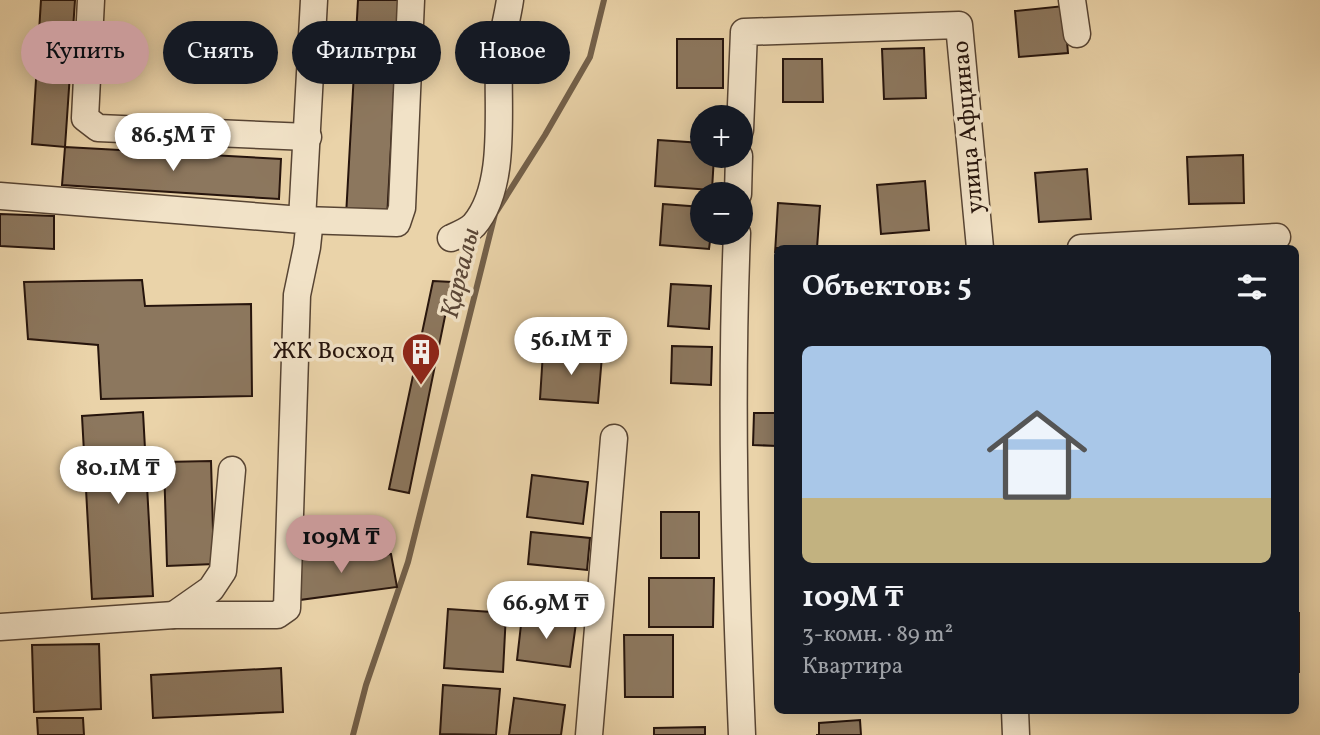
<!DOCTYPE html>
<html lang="ru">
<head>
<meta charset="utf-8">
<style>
	:root { --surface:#171b24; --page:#20242c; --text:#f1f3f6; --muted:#9ea1a6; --accent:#c59692 }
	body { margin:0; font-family:Vollkorn,serif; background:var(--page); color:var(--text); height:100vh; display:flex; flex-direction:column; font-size:26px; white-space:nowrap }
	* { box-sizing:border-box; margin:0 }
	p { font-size:23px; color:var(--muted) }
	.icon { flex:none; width:38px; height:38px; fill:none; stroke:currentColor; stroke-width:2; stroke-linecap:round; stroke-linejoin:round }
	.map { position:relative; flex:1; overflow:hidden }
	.panel { position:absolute; left:774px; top:245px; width:525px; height:469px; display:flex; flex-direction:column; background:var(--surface); border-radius:10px; box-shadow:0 4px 18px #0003 }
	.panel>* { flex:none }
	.hud { position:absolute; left:21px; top:21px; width:648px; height:63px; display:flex; gap:14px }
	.controls { position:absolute; left:690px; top:105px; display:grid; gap:14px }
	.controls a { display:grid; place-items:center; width:63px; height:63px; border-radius:50%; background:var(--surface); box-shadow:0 4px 18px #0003; font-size:35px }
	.price { position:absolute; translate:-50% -60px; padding:0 16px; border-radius:24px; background:#fff; color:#222; font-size:23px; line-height:46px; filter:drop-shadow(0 2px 4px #0008) }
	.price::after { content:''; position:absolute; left:50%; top:42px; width:21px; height:16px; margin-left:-10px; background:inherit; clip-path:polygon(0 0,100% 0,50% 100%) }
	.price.active { background:var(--accent); color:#111 }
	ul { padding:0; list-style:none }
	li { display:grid; align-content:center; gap:14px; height:371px; padding:0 28px }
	li span { display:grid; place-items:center; height:217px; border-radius:10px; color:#555 }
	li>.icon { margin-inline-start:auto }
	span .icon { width:126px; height:126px; fill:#fffc; stroke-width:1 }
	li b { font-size:30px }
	h2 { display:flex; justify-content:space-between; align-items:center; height:84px; padding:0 28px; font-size:30px }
	.tag { padding:0 24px; border-radius:32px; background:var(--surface); box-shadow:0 4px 18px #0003; font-size:24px; line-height:63px }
	.tag.active { background:var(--accent); color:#111 }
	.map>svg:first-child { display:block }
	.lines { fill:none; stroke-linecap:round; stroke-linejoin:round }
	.stream { stroke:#73604a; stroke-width:6 }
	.building { fill:#8c775e; stroke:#26140c; stroke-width:2 }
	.minor-casing { stroke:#574433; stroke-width:29 }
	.minor { stroke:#f1e2c7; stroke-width:26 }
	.labels { text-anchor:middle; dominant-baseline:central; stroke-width:7; stroke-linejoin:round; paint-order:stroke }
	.street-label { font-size:24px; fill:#26140c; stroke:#f1e2c7 }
	.poi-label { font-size:24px; fill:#26140c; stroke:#f1e2c7; text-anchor:end }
	.water-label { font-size:26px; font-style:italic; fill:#5a4636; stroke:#f1e2c7 }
</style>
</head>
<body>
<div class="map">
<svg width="1320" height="735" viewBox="0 0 1320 735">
	<rect width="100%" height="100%" fill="#ead3a9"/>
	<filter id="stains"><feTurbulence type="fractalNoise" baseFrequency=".00286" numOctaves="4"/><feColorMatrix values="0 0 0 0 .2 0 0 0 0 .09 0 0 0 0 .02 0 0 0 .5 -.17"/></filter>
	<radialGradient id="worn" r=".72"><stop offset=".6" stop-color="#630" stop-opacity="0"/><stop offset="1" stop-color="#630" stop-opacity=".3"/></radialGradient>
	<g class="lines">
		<!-- stream -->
		<path class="stream" d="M353 735 366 685 408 562 495 214 545 135 590 57 604 0"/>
	</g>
	<!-- building -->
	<g class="building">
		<path d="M41 0H75L65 147 32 144Z"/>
		<path d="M358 0H399L387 219 346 216Z"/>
		<path d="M1064 6 1068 53 1019 57 1015 11Z"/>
		<rect x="677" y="39" width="46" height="49"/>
		<path d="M924 48 926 98 884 99 882 49Z"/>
		<path d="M783 59H822L823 102H783Z"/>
		<path d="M658 140 702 143V156H714L712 190 655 186Z"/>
		<path d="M65 147 281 159 279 199 62 185Z"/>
		<path d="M1243 155 1244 203 1189 204 1187 157Z"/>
		<path d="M1087 169 1091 219 1039 222 1035 173Z"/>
		<path d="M925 181 929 230 881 234 877 185Z"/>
		<path d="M778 203 820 206 817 248H777L775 253Z"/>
		<path d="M663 204 702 207V233H711L709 249 660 245Z"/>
		<path d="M0 214 54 216V249L0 246Z"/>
		<path d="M142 280 145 306 251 304 252 396 101 399 98 345 28 339 24 282Z"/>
		<path d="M433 281 452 282 409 493 389 489Z"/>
		<path d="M671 284 711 286 709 329 668 326Z"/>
		<path d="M672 346 712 347 711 385 671 383Z"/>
		<path d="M543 352 602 356 598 403 540 399Z"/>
		<path d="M143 412 153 596 92 599 82 416Z"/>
		<path d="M754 413H775L777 446 753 445Z"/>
		<path d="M211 461 214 564 167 566 164 462Z"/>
		<path d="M532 475 588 482 583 524 527 517Z"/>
		<rect x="661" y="512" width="38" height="46"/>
		<path d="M531 532 590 538 587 570 528 564Z"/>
		<path d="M391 554 397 587 292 601V557Z"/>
		<path d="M649 578H714L713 627H649Z"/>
		<path d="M448 609 506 613 503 672 444 668Z"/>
		<rect x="1295" y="613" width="4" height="59"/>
		<path d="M522 616 576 623 570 667 517 660Z"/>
		<path d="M624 635H673V697H625Z"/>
		<path d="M99 644 101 709 34 712 32 645Z"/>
		<path d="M281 668 283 712 153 718 151 675Z"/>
		<path d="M443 685 500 689 496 735 440 734Z"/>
		<path d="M514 698 565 705 561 735H509Z"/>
		<path d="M37 718H83L84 735H38Z"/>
		<path d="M860 720 861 735H816H819V723Z"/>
		<path d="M705 727V735H654V728Z"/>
	</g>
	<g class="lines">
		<!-- minor casing -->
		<g class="minor-casing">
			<g id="minor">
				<path d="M91 0 85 118 98 128 308 137"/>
				<path d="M314 0 302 220 397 223 402 208 411 0"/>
				<path d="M1072 0 1077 34"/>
				<path d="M740 130 744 32 959 25 980 248"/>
				<path d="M738 194 739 156"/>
				<path d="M0 196 302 220 309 228 307 247 297 295 287 608 277 615H174L0 627"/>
				<path d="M737 233C730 400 735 568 742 735"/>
				<path d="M451 238C458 235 468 231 474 225 507 187 497 111 499 64 500 43 507 21 510 0"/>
				<path d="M1081 248 1277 237"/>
				<path d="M174 615 211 589 223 571 232 470"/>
				<path d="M1015 710 1016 735"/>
				<path d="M589 735 614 438"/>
			</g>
		</g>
		<!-- minor -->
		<use href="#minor" class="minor"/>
	</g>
	<!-- icons -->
	<defs>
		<g id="building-pin" transform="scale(2.0125)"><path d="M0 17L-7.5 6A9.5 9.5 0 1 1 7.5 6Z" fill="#8f2418" stroke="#f1e2c7"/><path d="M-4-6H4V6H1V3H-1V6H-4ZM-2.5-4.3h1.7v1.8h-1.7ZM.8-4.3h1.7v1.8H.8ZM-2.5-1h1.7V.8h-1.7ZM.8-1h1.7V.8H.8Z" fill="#fff"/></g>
	</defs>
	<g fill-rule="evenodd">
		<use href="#building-pin" x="421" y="352"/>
	</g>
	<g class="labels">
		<!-- street labels -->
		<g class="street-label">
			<text transform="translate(969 127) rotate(-95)">улица Афцинао</text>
		</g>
		<!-- poi labels -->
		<g class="poi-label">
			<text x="394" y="352">ЖК Восход</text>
		</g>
		<!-- water labels -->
		<g class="water-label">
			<text transform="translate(461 273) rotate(-76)">Қарғалы</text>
		</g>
	</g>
	<rect width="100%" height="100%" filter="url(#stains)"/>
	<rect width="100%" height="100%" fill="url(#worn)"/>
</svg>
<div class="controls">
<a>+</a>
<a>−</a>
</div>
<b class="price" style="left:173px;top:173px">86.5M ₸</b>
<b class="price" style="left:571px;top:377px">56.1M ₸</b>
<b class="price" style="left:118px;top:506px">80.1M ₸</b>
<b class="price active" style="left:341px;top:575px">109M ₸</b>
<b class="price" style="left:546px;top:641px">66.9M ₸</b>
<div class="hud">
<a class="tag active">Купить</a>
<a class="tag">Снять</a>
<a class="tag">Фильтры</a>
<a class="tag">Новое</a>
</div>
<section class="panel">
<h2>Объектов: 5<svg class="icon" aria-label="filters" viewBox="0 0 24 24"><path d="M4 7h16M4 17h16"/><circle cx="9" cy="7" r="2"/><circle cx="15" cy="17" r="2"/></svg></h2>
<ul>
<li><span style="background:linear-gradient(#a9c7e8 70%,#c2b280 0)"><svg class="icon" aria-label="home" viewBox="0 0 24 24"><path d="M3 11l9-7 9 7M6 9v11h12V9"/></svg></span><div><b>109M ₸</b><p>3-комн. · 89 m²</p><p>Квартира</p></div></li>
</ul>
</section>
</div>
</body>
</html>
